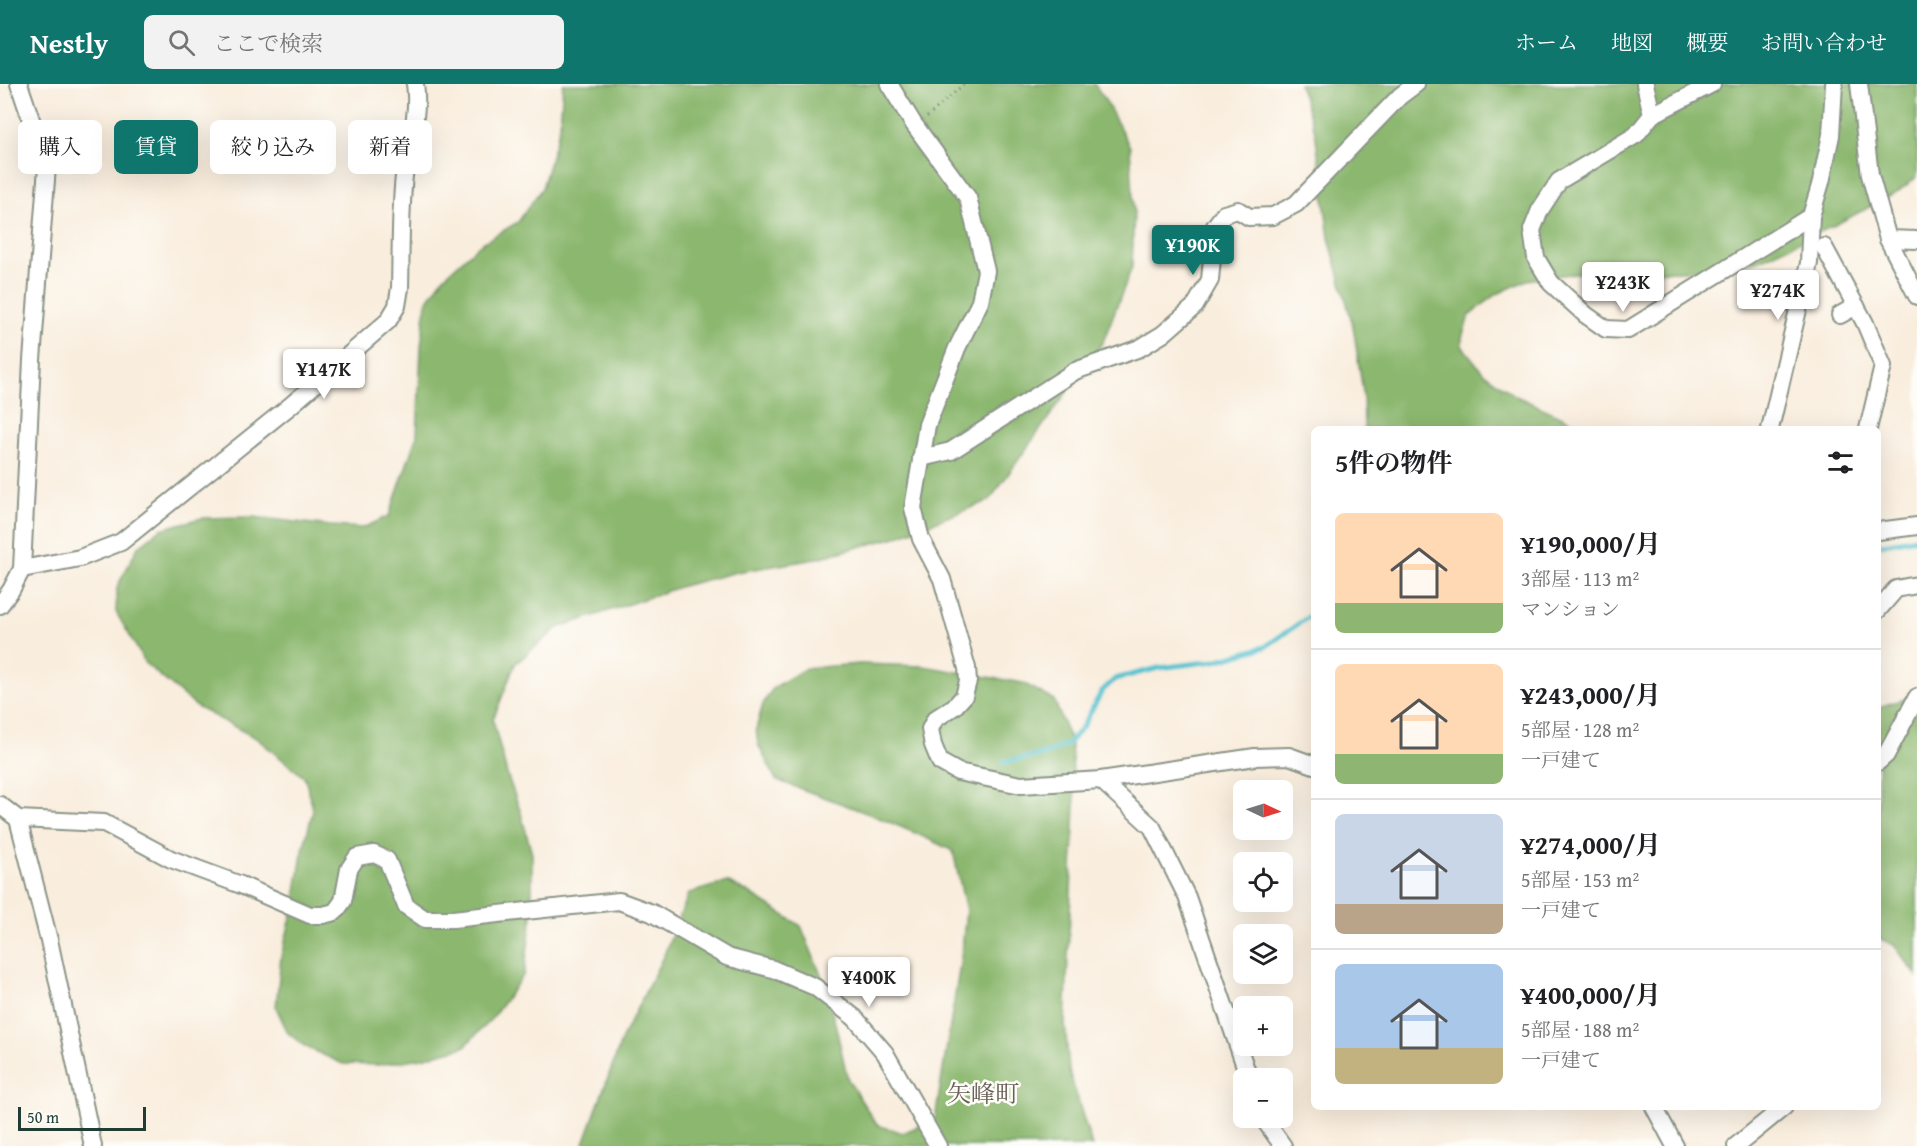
<!DOCTYPE html>
<html lang="ja">
<head>
<meta charset="utf-8">
<style>
	:root { --surface:#fff; --page:#f2f2f2; --text:#202124; --muted:#757577; --line:#e0e0e0; --accent:#0f766e }
	body { margin:0; font-family:"Gentium Book Plus","Noto Serif JP",serif; background:var(--page); color:var(--text); height:100vh; display:flex; flex-direction:column; font-size:22px; white-space:nowrap }
	* { box-sizing:border-box; margin:0 }
	p { font-size:20px; color:var(--muted) }
	.icon { flex:none; width:33px; height:33px; fill:none; stroke:currentColor; stroke-width:2; stroke-linecap:round; stroke-linejoin:round }
	.map { position:relative; flex:1; overflow:hidden }
	.details { position:absolute; left:1311px; top:342px; width:570px; height:684px; display:flex; flex-direction:column; background:var(--surface); border-radius:9px; box-shadow:0 6px 24px #0002 }
	.details>* { flex:none }
	.top-card { position:absolute; left:18px; top:36px; width:570px; height:54px; display:flex; gap:12px }
	.needle { width:39px; rotate:94deg }
	.fabs { position:absolute; left:1233px; top:696px; display:grid; gap:12px }
	.fabs a { display:grid; place-items:center; width:60px; height:60px; border-radius:9px; background:var(--surface); box-shadow:0 6px 24px #0002; font-size:30px }
	.scale { position:absolute; left:18px; bottom:15px; width:128px; box-sizing:border-box; padding-left:6px; border:3px solid #1f3d34; border-top:0; font-size:16px; line-height:21px; white-space:nowrap; color:#1f3d34; -webkit-text-stroke:4px #fdfcf7; paint-order:stroke }
	.price { position:absolute; translate:-50% -51px; padding:0 14px; border-radius:6px; background:#fff; color:#222; font-size:20px; line-height:39px; filter:drop-shadow(0 2px 3px #0008) }
	.price::after { content:''; position:absolute; left:50%; top:36px; width:18px; height:14px; margin-left:-9px; background:inherit; clip-path:polygon(0 0,100% 0,50% 100%) }
	.price.on { background:var(--accent); color:#fff }
	ul { padding:0; list-style:none }
	li { display:flex; align-items:center; gap:18px; height:150px; padding:0 24px }
	li+li { border-top:2px solid var(--line) }
	li span { display:grid; place-items:center; flex:none; width:168px; height:120px; border-radius:9px; color:#555 }
	li>.icon { margin-inline-start:auto }
	span .icon { width:72px; height:72px; fill:#fffc; stroke-width:1 }
	li b { font-size:26px }
	h2 { display:flex; justify-content:space-between; align-items:center; height:72px; padding:0 24px; font-size:26px }
	.pill { padding:0 21px; border-radius:9px; background:var(--surface); box-shadow:0 6px 24px #0002; font-size:21px; line-height:54px }
	.pill.on { background:var(--accent); color:#fff }
	header { display:flex; align-items:center; gap:36px; box-sizing:border-box; height:84px; padding:0 30px; background:var(--accent); color:#fff }
	header strong { font-size:28px }
	nav { display:flex; gap:33px; margin-inline-start:auto; font-size:21px }
	.search { width:420px; height:54px; background:var(--page); display:flex; align-items:center; gap:15px; box-sizing:border-box; padding:0 21px; border-radius:9px; color:var(--muted); font-size:22px }
	.map>svg:first-child { display:block }
	.forest { fill:#8bb76e; stroke:#557a51; stroke-width:1.5 }
	.lines { fill:none; stroke-linecap:round; stroke-linejoin:round }
	.stream { stroke:#56c2d0; stroke-width:5 }
	.minor-casing { stroke:#8c9588; stroke-width:20 }
	.path { stroke:#8c9588; stroke-width:3; stroke-dasharray:1.5 4.5; stroke-linecap:butt }
	.minor { stroke:#fff; stroke-width:16 }
	.labels { text-anchor:middle; dominant-baseline:central; stroke-width:5; stroke-linejoin:round; paint-order:stroke }
	.quarter-label { font-size:24px; fill:#696059; stroke:#fdfcf7 }
</style>
</head>
<body>
<header>
<strong>Nestly</strong>
<div class="search"><svg class="icon" aria-label="search" viewBox="0 0 24 24"><circle cx="10" cy="10" r="6"/><path d="M15 15l6 6"/></svg>ここで検索</div>
<nav><a>ホーム</a><a>地図</a><a>概要</a><a>お問い合わせ</a></nav>
</header>
<div class="map">
<svg width="1917" height="1062" viewBox="0 0 1917 1062">
	<rect width="100%" height="100%" fill="#fdfcf7"/>
	<filter id="ink" filterUnits="userSpaceOnUse"><feTurbulence type="fractalNoise" baseFrequency=".0167" numOctaves="2"/><feDisplacementMap in="SourceGraphic" scale="12" xChannelSelector="R" yChannelSelector="G"/><feConvolveMatrix kernelMatrix="1 2 1 2 8 2 1 2 1" color-interpolation-filters="sRGB"/></filter>
	<filter id="wash" filterUnits="userSpaceOnUse"><feTurbulence type="fractalNoise" baseFrequency=".008" numOctaves="4" result="noise"/><feDisplacementMap in="SourceGraphic" scale="24" xChannelSelector="R" yChannelSelector="G"/><feGaussianBlur stdDeviation="1.35" result="paint"/><feColorMatrix in="noise" values="0 0 0 0 0 0 0 0 0 0 0 0 0 0 0 0 0 1.4 0 .05"/><feComposite in="paint" operator="in"/></filter>
	<g filter="url(#wash)">
		<rect width="100%" height="100%" fill="#f9eddd"/>
		<!-- forest -->
		<g class="forest">
			<path d="M563 0H1094L1104 14 1130 63 1134 126 1132 183 1103 258 989 417 893 454 810 476 737 488 682 502 558 544 515 580 493 636 507 690 521 729 532 770V833L524 890 493 933 464 963 422 974 378 981 343 980 306 963 288 949 276 923 281 873 293 826 302 770 313 726 305 694 256 654 197 623 146 580 116 528 117 503 138 463 161 445 202 434 253 433 331 442 363 444 389 432 417 351 421 263 426 219 443 194 479 161 518 138 542 104 560 42Z"/>
			<path d="M1299 0H1917V93L1896 109 1835 141 1755 178 1683 187 1577 189 1527 196 1495 211 1469 232 1462 253V262L1483 288 1516 312 1589 345H1364L1363 308 1353 242 1329 154 1315 47Z"/>
			<path d="M860 580 923 582 1023 599 1054 616 1071 658 1075 721 1065 939 1069 987 1092 1062H583L623 952 664 871 689 809 727 798 749 809 801 842 821 891 835 939 848 996 877 1041 903 1049 935 1035 961 874 966 827 953 767C896 738 835 717 776 696L758 660 756 645 763 620 773 604 806 584Z"/>
			<path d="M1917 609V892L1894 861 1878 854V623L1911 613Z"/>
		</g>
		<g class="lines">
			<!-- stream -->
			<g class="stream">
				<path d="M1878 461 1917 454"/>
				<path d="M1003 678 1046 670 1068 660 1083 642 1102 607 1115 595 1159 584 1215 577 1265 563 1314 529"/>
			</g>
		</g>
	</g>
	<g filter="url(#ink)">
		<g class="lines">
			<!-- minor casing -->
			<g class="minor-casing">
				<g id="minor">
					<path d="M889 0 913 39 968 114 986 187 980 218 957 264 927 341 913 424 921 455 942 495 967 584 968 597 964 612 955 622 935 635 930 645 933 661 940 678 958 688 1021 701 1101 696 1255 673 1289 672 1314 681"/>
					<path d="M1645 0 1652 31 1636 51 1559 97 1540 126 1532 146 1536 174 1551 199 1586 231 1606 245 1628 246 1811 132 1821 98 1831 51 1834 0"/>
					<path d="M1859 0 1870 91 1888 155 1917 212"/>
					<path d="M1652 31 1712 0"/>
					<path d="M1888 155 1917 156"/>
					<path d="M1824 163 1865 239 1883 282 1868 345"/>
					<path d="M1840 231 1856 222"/>
					<path d="M1770 345 1809 179 1811 132"/>
					<path d="M921 374 951 367 1075 287 1140 264 1163 250 1195 222 1210 196 1215 142 1224 130 1238 126 1249 133 1273 132 1296 120 1400 12 1416 0"/>
					<path d="M1878 447 1917 442"/>
					<path d="M22 485 80 474 121 458 290 322 388 237 397 222 400 204C401 167 400 129 404 92 408 62 420 31 415 0"/>
					<path d="M0 521 11 506 22 485 32 276 47 83 19 0"/>
					<path d="M1878 526 1896 505 1917 501"/>
					<path d="M1878 678 1886 671 1917 613"/>
					<path d="M1101 696 1152 743 1187 813 1249 994"/>
					<path d="M0 721 18 735 104 739 171 775 241 801 310 831H323L335 828 343 817 349 785 357 773 374 770 387 776 406 822 425 835H453L619 817 652 829 727 873 773 885 815 903 855 934 885 969 938 1062"/>
					<path d="M18 735 49 856 93 1062"/>
					<path d="M1654 1023 1675 1062"/>
					<path d="M1263 1034 1283 1062"/>
					<path d="M1736 1062 1784 1023"/>
				</g>
			</g>
			<!-- path -->
			<path class="path" d="M927 33 964 0"/>
			<!-- minor -->
			<use href="#minor" class="minor"/>
		</g>
	</g>
	<g class="labels">
		<!-- quarter labels -->
		<g class="quarter-label">
			<text x="983" y="1009">矢峰町</text>
		</g>
	</g>
</svg>
<div class="fabs">
<a><svg class="needle" viewBox="-14 -14 28 28"><path d="M0-13l5 13h-10z" fill="#e53935"/><path d="M0 13l5-13h-10z" fill="#757577"/></svg></a>
<a><svg class="icon" aria-label="locate" viewBox="0 0 24 24"><circle cx="12" cy="12" r="6"/><path d="M12 2v4M12 18v4M2 12h4M18 12h4"/></svg></a>
<a><svg class="icon" aria-label="layers" viewBox="0 0 24 24"><path d="M12 4l9 5-9 5-9-5zM3 14l9 5 9-5"/></svg></a>
<a>+</a>
<a>−</a>
</div>
<div class="scale">50 m</div>
<b class="price on" style="left:1193px;top:192px">¥190K</b>
<b class="price" style="left:1623px;top:229px">¥243K</b>
<b class="price" style="left:1778px;top:237px">¥274K</b>
<b class="price" style="left:324px;top:316px">¥147K</b>
<b class="price" style="left:869px;top:924px">¥400K</b>
<div class="top-card">
<a class="pill">購入</a>
<a class="pill on">賃貸</a>
<a class="pill">絞り込み</a>
<a class="pill">新着</a>
</div>
<section class="details">
<h2>5件の物件<svg class="icon" aria-label="filters" viewBox="0 0 24 24"><path d="M4 7h16M4 17h16"/><circle cx="9" cy="7" r="2"/><circle cx="15" cy="17" r="2"/></svg></h2>
<ul>
<li><span style="background:linear-gradient(#ffd9b3 75%,#8fb573 0)"><svg class="icon" aria-label="home" viewBox="0 0 24 24"><path d="M3 11l9-7 9 7M6 9v11h12V9"/></svg></span><div><b>¥190,000/月</b><p>3部屋 · 113 m²</p><p>マンション</p></div></li>
<li><span style="background:linear-gradient(#ffd9b3 75%,#8fb573 0)"><svg class="icon" aria-label="home" viewBox="0 0 24 24"><path d="M3 11l9-7 9 7M6 9v11h12V9"/></svg></span><div><b>¥243,000/月</b><p>5部屋 · 128 m²</p><p>一戸建て</p></div></li>
<li><span style="background:linear-gradient(#c9d6e8 75%,#b9a48a 0)"><svg class="icon" aria-label="home" viewBox="0 0 24 24"><path d="M3 11l9-7 9 7M6 9v11h12V9"/></svg></span><div><b>¥274,000/月</b><p>5部屋 · 153 m²</p><p>一戸建て</p></div></li>
<li><span style="background:linear-gradient(#a9c7e8 70%,#c2b280 0)"><svg class="icon" aria-label="home" viewBox="0 0 24 24"><path d="M3 11l9-7 9 7M6 9v11h12V9"/></svg></span><div><b>¥400,000/月</b><p>5部屋 · 188 m²</p><p>一戸建て</p></div></li>
</ul>
</section>
</div>
</body>
</html>
